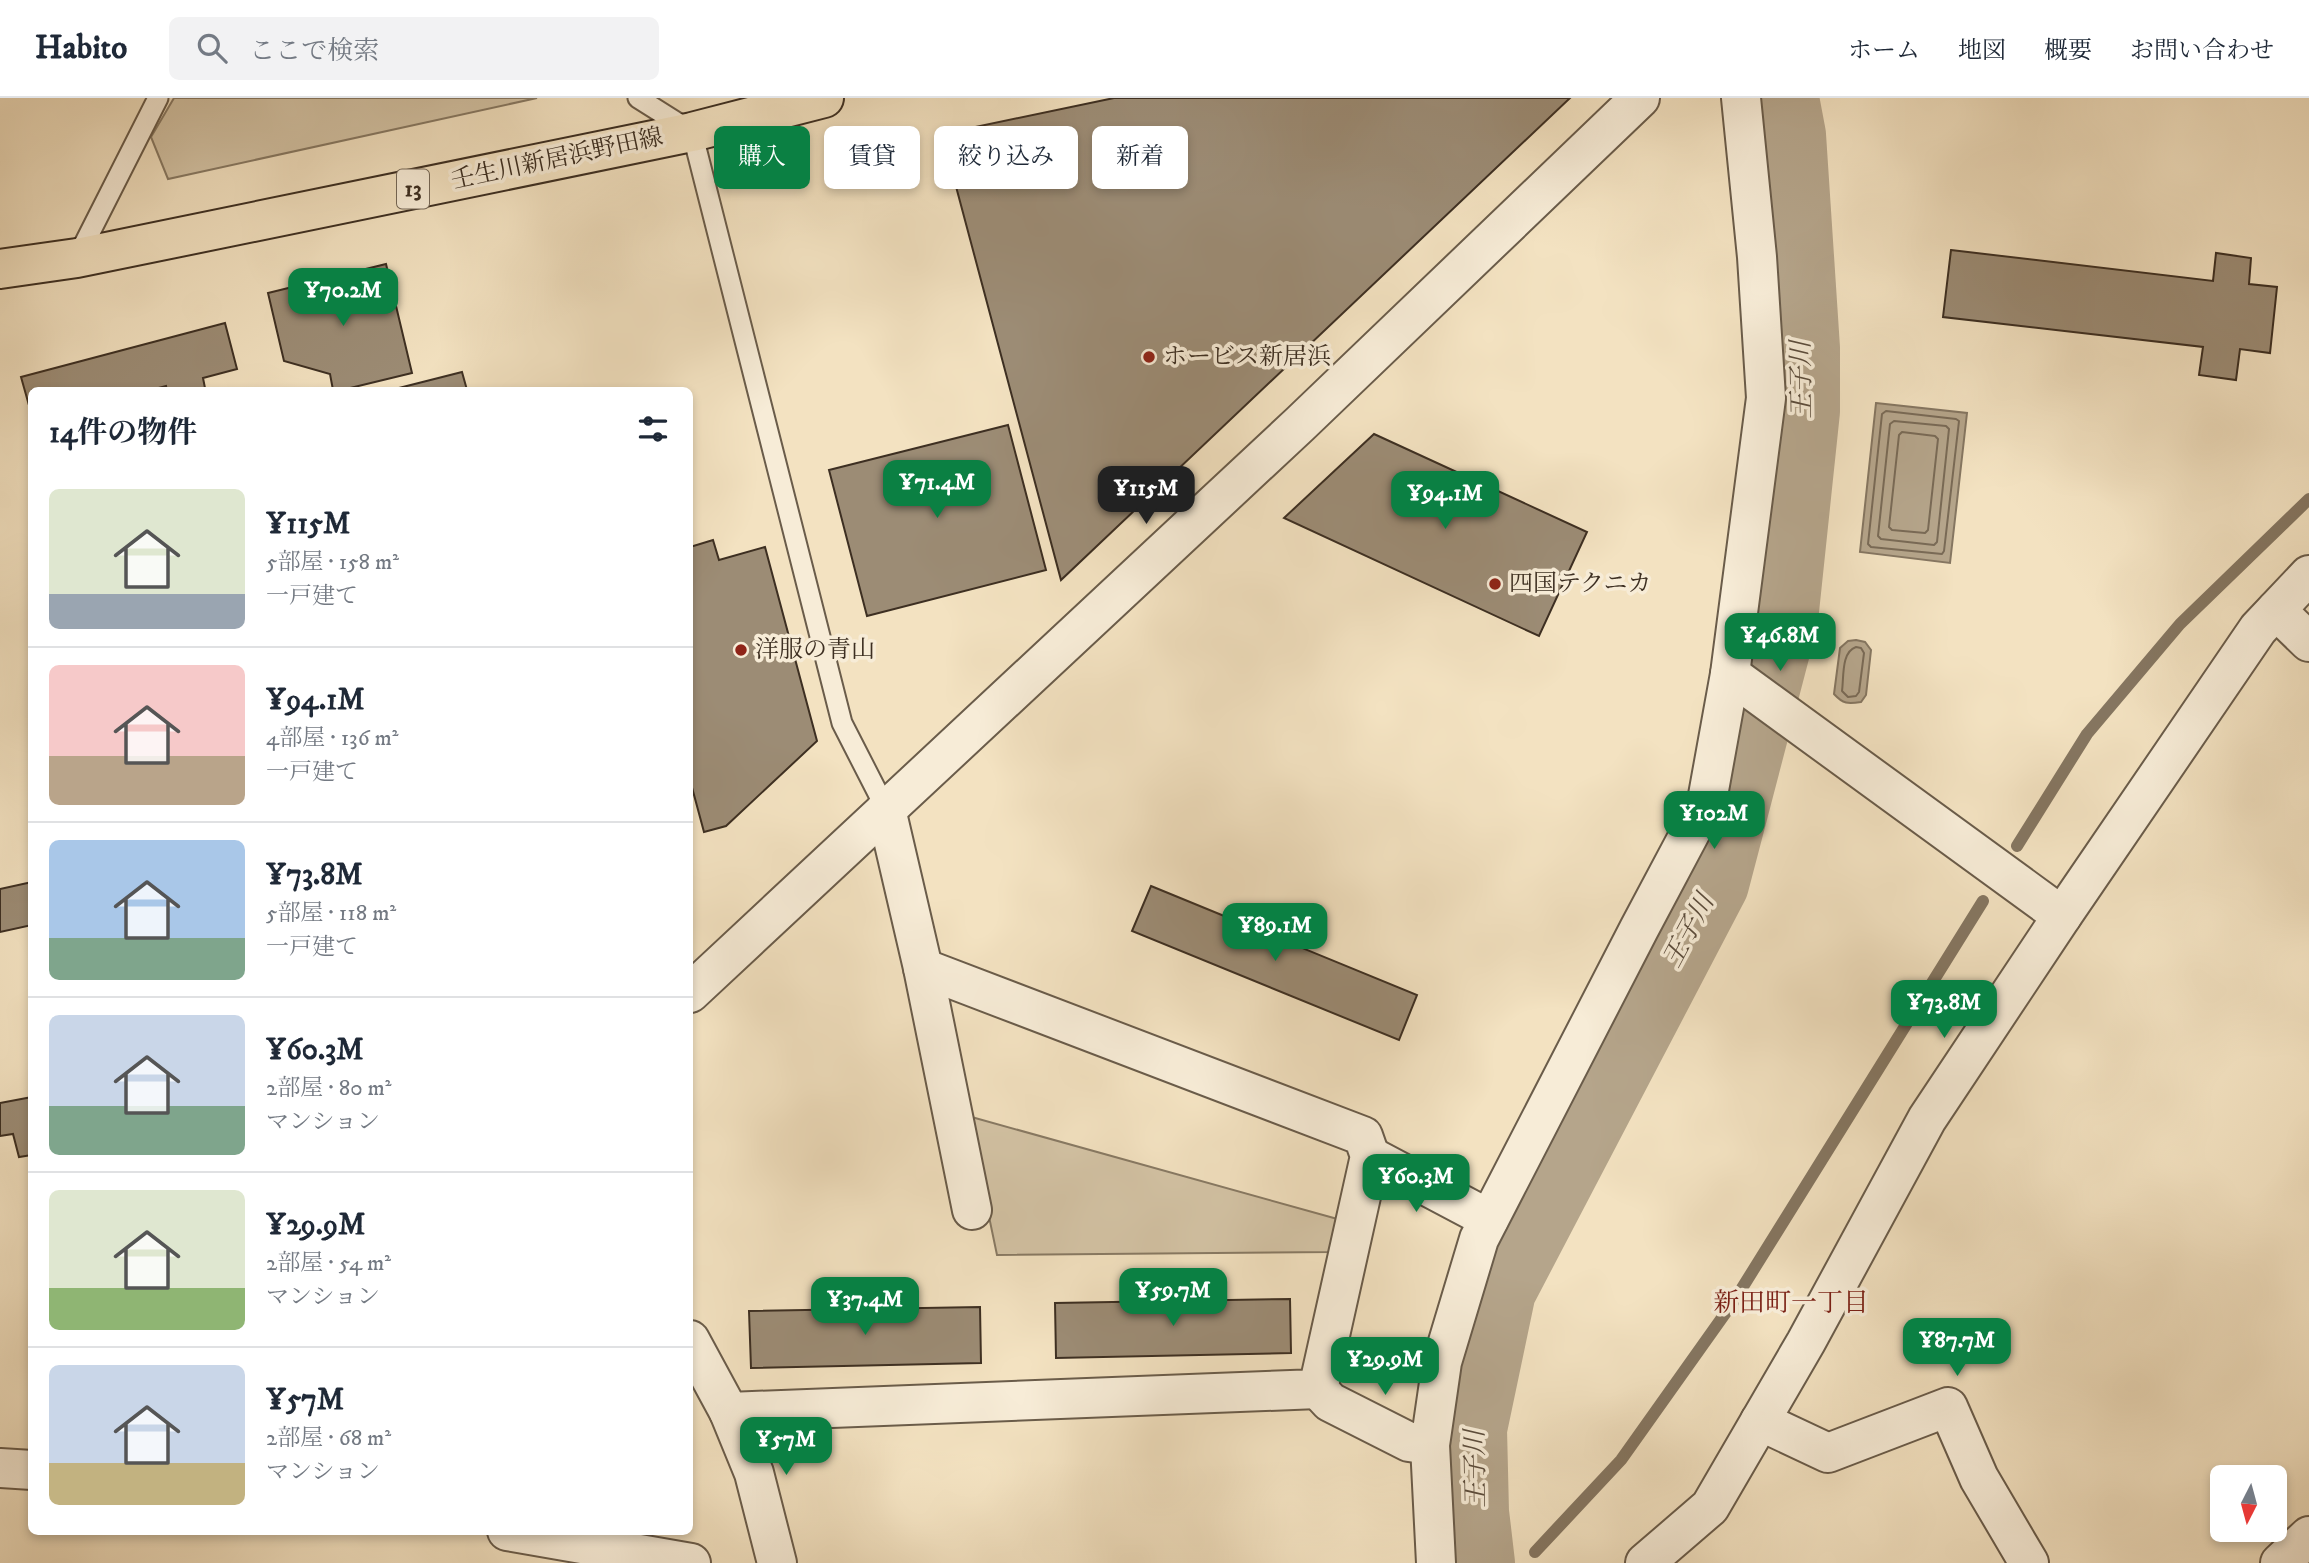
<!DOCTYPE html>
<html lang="ja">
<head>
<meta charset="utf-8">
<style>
	:root { --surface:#fff; --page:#f2f2f3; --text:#1f2937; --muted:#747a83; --line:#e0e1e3; --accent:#0b8043 }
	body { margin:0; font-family:"IM FELL DW Pica","Noto Serif JP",serif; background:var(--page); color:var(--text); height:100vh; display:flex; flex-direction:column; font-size:26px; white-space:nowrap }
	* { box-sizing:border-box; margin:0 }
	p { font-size:23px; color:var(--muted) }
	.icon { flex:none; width:38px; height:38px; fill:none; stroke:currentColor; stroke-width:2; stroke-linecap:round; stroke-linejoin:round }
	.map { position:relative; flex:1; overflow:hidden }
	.details { position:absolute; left:28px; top:289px; width:665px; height:1148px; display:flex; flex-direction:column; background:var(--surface); border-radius:10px; box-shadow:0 4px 10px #0003 }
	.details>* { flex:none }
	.guide { position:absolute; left:714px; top:28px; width:665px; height:63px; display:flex; gap:14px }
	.needle { width:46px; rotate:186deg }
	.controls { position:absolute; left:2210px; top:1367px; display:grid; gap:14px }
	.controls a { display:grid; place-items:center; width:77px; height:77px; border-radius:10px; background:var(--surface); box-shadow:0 4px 10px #0003; font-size:35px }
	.price { position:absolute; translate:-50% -60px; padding:0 16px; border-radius:14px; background:var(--accent); color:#fff; font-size:23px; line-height:46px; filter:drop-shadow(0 2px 4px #0008) }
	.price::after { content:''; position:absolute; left:50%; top:42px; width:21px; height:16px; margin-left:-10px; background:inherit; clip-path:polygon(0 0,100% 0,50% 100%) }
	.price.active { background:#222; color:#fff }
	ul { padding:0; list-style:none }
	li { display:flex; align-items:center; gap:21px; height:175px; padding:0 21px }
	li+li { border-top:2px solid var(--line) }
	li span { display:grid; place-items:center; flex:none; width:196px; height:140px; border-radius:10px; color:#555 }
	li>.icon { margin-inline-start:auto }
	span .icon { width:84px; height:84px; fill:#fffc; stroke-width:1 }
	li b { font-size:30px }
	h2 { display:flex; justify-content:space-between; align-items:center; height:84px; padding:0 21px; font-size:30px }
	.chip { padding:0 24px; border-radius:10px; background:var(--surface); box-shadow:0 4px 10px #0003; font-size:24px; line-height:63px }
	.chip.active { background:var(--accent); color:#fff }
	header { display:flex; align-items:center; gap:42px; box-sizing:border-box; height:98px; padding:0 35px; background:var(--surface); border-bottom:2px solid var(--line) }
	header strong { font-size:33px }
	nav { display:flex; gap:38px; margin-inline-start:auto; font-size:24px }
	.search { width:490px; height:63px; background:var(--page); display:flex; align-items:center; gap:18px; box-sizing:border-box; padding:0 24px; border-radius:10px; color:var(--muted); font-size:26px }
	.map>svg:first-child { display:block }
	.green { fill:#d4c4a6; stroke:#887a64; stroke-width:2 }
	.water { fill:#b5a58b; stroke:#857661; stroke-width:2 }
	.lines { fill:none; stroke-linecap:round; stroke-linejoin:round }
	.shore { stroke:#796a56; stroke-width:2 }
	.stream { stroke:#857661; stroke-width:12 }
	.river { stroke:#b5a58b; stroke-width:70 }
	.building { fill:#9c8c75; stroke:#3d2f22; stroke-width:2 }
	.service-casing { stroke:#6a5c4a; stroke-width:23 }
	.minor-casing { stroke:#6a5c4a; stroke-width:42 }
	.tertiary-casing { stroke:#6a5c4a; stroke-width:42 }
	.primary-casing { stroke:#3d2f22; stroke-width:42 }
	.service { stroke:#f7ecd7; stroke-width:19 }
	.minor { stroke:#f7ecd7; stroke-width:38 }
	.tertiary { stroke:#f7ecd7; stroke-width:38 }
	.primary { stroke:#f3e2c1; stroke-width:38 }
	.poi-dot { fill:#8f2418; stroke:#f7ecd7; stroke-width:2.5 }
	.labels { text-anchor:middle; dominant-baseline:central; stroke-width:7; stroke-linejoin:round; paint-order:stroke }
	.shield { fill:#f7ecd7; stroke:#756858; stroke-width:2 }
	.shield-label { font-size:23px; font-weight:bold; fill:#3d2f22 }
	.street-label { font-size:24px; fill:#3d2f22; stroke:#f7ecd7 }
	.poi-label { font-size:24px; fill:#3d2f22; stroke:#f7ecd7; text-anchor:start }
	.water-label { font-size:26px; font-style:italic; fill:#5b4c3c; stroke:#f7ecd7 }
	.neighbourhood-label { font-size:26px; fill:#7a1f14; stroke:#f7ecd7 }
</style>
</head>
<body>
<header>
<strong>Habito</strong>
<div class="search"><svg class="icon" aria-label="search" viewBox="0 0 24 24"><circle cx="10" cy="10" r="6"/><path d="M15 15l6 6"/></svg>ここで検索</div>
<nav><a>ホーム</a><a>地図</a><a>概要</a><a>お問い合わせ</a></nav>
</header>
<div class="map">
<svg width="2309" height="1465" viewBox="0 0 2309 1465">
	<rect width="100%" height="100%" fill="#f3e2c1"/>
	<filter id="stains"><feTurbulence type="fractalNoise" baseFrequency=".00286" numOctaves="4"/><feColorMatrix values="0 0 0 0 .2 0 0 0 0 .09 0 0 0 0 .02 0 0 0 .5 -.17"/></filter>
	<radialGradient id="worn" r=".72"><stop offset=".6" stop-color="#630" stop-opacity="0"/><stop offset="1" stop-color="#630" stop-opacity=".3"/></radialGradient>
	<!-- green -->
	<g class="green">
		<path d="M174 0H537L168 81 151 39Z"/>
		<path d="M968 1018 1341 1122 1332 1154 997 1157Z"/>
	</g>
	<!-- water -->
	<g class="water">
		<path d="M1876 305 1967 315 1950 465 1860 454Z"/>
		<path d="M1856 542 1865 544 1871 552 1866 597 1861 604C1848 606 1843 606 1834 596L1840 550 1848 543Z"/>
	</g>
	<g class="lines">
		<!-- shore -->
		<g class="shore">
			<path d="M1886 313 1956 321 1959 323 1944 453 1942 456 1871 449 1868 446 1882 316Z"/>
			<path d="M1894 323 1946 328 1949 331 1937 444 1934 447 1881 441 1878 438 1890 326Z"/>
			<path d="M1902 334 1935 338 1938 341 1928 432 1925 435 1892 432 1889 429 1899 337Z"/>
			<path d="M1856 549 1861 550 1864 555 1859 594 1856 598 1848 599 1842 593C1844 579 1841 554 1856 549Z"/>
		</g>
		<!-- stream -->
		<g class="stream">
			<path d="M2017 748 2087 636 2180 526 2309 401"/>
			<path d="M1535 1454 1621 1362 1734 1203 1983 803"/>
		</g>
		<!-- river -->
		<path class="river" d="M1480 1465 1474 1414 1472 1331 1501 1193 1714 786 1783 522 1805 313V250L1791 37 1784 0"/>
	</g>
	<!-- building -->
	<g class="building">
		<path d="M1114 0H1570L1061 482 942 36Z"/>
		<path d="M1951 152 2213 183 2216 155 2251 160 2249 186 2277 189 2270 255 2240 251 2236 282 2199 277 2203 249 1943 219Z"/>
		<path d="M386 166 412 275 342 292H333L330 276 284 263 268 195Z"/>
		<path d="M225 225 237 271 203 280 205 290 197 292H167L166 288 151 292H32V318L21 279Z"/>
		<path d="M462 274 467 292H391Z"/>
		<path d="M1008 327 1046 472 867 518 829 372Z"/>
		<path d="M1374 336 1587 434 1539 538 1284 420Z"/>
		<path d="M713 442 719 462 765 449 817 643 726 728 704 734 690 682V449Z"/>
		<path d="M32 784V827L0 834V791Z"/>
		<path d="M1151 788 1417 897 1399 942 1132 833Z"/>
		<path d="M32 999V1057L19 1059 13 1036 0 1038V1005Z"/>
		<path d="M1290 1201 1291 1255 1056 1260 1055 1205Z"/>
		<path d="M980 1209 981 1265 751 1270 749 1213Z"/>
	</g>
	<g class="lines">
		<!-- service casing -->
		<g class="service-casing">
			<g id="service">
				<path d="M638 0 692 34 842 625 886 711"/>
				<path d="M77 160 158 0"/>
			</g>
		</g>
		<!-- minor casing -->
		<g class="minor-casing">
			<g id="minor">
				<path d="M2276 512 2309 544"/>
				<path d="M1730 576 2062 818"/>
				<path d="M886 711 923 870 972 1112"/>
				<path d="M1370 1058 1489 1121"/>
				<path d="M690 1242 729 1314 1318 1291 1370 1058 1363 1038 923 870"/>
				<path d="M1318 1291 1330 1304 1409 1344 1430 1347"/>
				<path d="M729 1314 754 1375 777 1465"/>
				<path d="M1760 1323 1828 1355 1948 1309 1979 1380 2029 1465"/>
				<path d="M1436 1465 1430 1347 1442 1264 1479 1141 1639 831 1707 703 1730 576 1766 300 1757 159 1741 0"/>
				<path d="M2280 1465 2309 1438"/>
			</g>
		</g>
		<!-- tertiary casing -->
		<g class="tertiary-casing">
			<g id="tertiary">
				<path d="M690 895 1300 326 1640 0"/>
				<path d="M0 1370 32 1372"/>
				<path d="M507 1433 691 1465"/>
				<path d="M1645 1465 1710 1409 1806 1244 1927 1021 2062 818 2258 531 2309 477"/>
			</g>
		</g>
		<!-- primary casing -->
		<g class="primary-casing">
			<path id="primary" d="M0 171 77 160 692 34 824 0"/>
		</g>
		<!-- service -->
		<use href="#service" class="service"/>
		<!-- minor -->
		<use href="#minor" class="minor"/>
		<!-- tertiary -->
		<use href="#tertiary" class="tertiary"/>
		<!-- primary -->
		<use href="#primary" class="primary"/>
	</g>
	<!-- markers -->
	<g class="poi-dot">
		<circle cx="1149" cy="259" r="7"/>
		<circle cx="1495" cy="486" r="7"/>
		<circle cx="741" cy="552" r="7"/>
	</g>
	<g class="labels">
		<!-- shield labels -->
		<rect class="shield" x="397" y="71.5" width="32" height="39" rx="5"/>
		<g class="shield-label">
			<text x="413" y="91">13</text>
		</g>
		<!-- street labels -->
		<g class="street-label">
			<text transform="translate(557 61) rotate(-12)">壬生川新居浜野田線</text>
		</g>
		<!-- poi labels -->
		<g class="poi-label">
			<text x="1163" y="259">ホービス新居浜</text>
			<text x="1509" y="486">四国テクニカ</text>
			<text x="755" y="552">洋服の青山</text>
		</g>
		<!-- water labels -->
		<g class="water-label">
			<text transform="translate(1802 282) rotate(-91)">王子川</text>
			<text transform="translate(1689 833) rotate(-62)">王子川</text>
			<text transform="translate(1476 1371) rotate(-91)">王子川</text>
		</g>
		<!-- neighbourhood labels -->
		<g class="neighbourhood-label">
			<text x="1791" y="1205">新田町一丁目</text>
		</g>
	</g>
	<rect width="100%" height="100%" filter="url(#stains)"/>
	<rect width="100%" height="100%" fill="url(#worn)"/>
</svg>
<div class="controls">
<a><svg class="needle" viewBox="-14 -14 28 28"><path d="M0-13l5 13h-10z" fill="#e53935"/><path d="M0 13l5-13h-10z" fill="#747a83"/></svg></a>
</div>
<b class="price" style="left:343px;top:230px">¥70.2M</b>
<b class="price" style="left:937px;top:422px">¥71.4M</b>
<b class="price active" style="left:1146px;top:428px">¥115M</b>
<b class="price" style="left:1445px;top:433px">¥94.1M</b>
<b class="price" style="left:1780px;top:575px">¥46.8M</b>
<b class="price" style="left:1714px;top:753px">¥102M</b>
<b class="price" style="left:1275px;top:865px">¥89.1M</b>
<b class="price" style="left:1944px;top:942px">¥73.8M</b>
<b class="price" style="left:1416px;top:1116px">¥60.3M</b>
<b class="price" style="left:1173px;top:1230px">¥59.7M</b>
<b class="price" style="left:865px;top:1239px">¥37.4M</b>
<b class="price" style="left:1957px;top:1280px">¥87.7M</b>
<b class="price" style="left:1385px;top:1299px">¥29.9M</b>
<b class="price" style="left:786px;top:1379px">¥57M</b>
<div class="guide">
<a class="chip active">購入</a>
<a class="chip">賃貸</a>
<a class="chip">絞り込み</a>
<a class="chip">新着</a>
</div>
<section class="details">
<h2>14件の物件<svg class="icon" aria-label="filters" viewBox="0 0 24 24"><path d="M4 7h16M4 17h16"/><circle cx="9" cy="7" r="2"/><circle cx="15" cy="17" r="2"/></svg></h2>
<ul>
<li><span style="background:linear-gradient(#dfe7d0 75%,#9aa5b1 0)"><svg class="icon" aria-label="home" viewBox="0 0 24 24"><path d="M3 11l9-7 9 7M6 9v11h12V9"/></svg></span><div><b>¥115M</b><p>5部屋 · 158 m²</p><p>一戸建て</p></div></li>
<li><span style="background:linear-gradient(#f6c9c9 65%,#b9a48a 0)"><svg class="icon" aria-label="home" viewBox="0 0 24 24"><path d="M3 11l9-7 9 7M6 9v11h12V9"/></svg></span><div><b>¥94.1M</b><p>4部屋 · 136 m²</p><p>一戸建て</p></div></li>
<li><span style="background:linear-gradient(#a9c7e8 70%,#7fa58c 0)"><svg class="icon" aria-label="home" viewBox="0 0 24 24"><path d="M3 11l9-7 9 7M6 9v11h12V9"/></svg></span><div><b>¥73.8M</b><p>5部屋 · 118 m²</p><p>一戸建て</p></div></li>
<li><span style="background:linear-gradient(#c9d6e8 65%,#7fa58c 0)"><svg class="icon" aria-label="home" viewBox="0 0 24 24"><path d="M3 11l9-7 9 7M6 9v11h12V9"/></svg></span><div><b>¥60.3M</b><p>2部屋 · 80 m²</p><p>マンション</p></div></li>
<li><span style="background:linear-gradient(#dfe7d0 70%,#8fb573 0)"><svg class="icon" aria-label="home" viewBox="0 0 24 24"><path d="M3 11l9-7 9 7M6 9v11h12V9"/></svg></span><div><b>¥29.9M</b><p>2部屋 · 54 m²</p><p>マンション</p></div></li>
<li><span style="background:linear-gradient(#c9d6e8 70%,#c2b280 0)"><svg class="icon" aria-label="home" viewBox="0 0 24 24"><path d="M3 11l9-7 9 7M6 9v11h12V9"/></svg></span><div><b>¥57M</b><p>2部屋 · 68 m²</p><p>マンション</p></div></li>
</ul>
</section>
</div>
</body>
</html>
